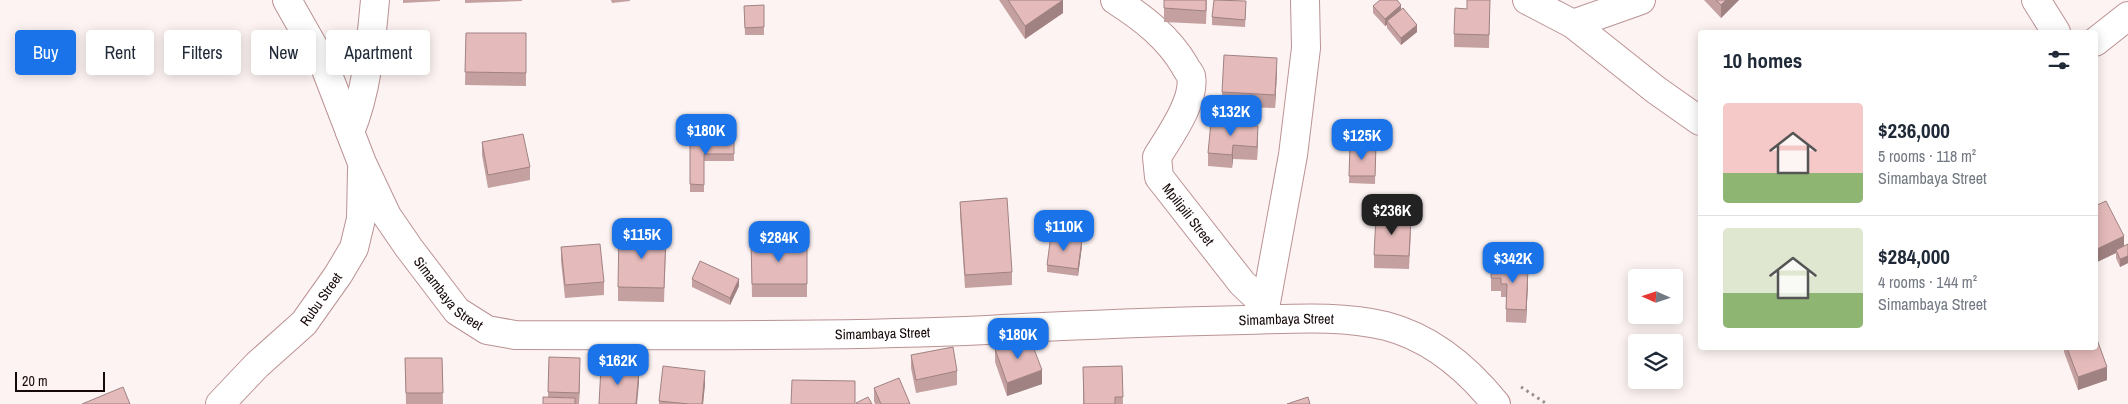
<!DOCTYPE html>
<html lang="en">
<head>
<meta charset="utf-8">
<style>
	:root { --surface:#fff; --page:#f2f2f3; --text:#1f2937; --muted:#747a83; --line:#e0e1e3; --accent:#1a73e8 }
	body { margin:0; font-family:"Archivo Narrow",sans-serif; background:var(--page); color:var(--text); height:100vh; display:flex; flex-direction:column; font-size:19px; white-space:nowrap }
	* { box-sizing:border-box; margin:0 }
	p { font-size:16px; color:var(--muted) }
	.icon { flex:none; width:28px; height:28px; fill:none; stroke:currentColor; stroke-width:2; stroke-linecap:round; stroke-linejoin:round }
	.map { position:relative; flex:1; overflow:hidden }
	.details { position:absolute; left:1698px; top:30px; width:400px; height:320px; display:flex; flex-direction:column; background:var(--surface); border-radius:5px; box-shadow:0 2px 12px #0003 }
	.details>* { flex:none }
	.top-card { position:absolute; left:15px; top:30px; width:475px; height:45px; display:flex; gap:10px }
	.needle { width:32px; rotate:273deg }
	.controls { position:absolute; left:1628px; top:269px; display:grid; gap:10px }
	.controls a { display:grid; place-items:center; width:55px; height:55px; border-radius:5px; background:var(--surface); box-shadow:0 2px 12px #0003; font-size:25px }
	.scale { position:absolute; left:15px; bottom:12px; width:90px; box-sizing:border-box; padding-left:5px; border:2px solid #170909; border-top:0; font-size:14px; line-height:18px; white-space:nowrap; color:#170909; -webkit-text-stroke:4px #fdf3f3; paint-order:stroke }
	.price { position:absolute; translate:-50% -42px; padding:0 11px; border-radius:10px; background:var(--accent); color:#fff; font-size:16px; line-height:32px; filter:drop-shadow(0 1px 2px #0008) }
	.price::after { content:''; position:absolute; left:50%; top:30px; width:15px; height:11px; margin-left:-8px; background:inherit; clip-path:polygon(0 0,100% 0,50% 100%) }
	.price.selected { background:#222; color:#fff }
	ul { padding:0; list-style:none }
	li { display:flex; align-items:center; gap:15px; height:125px; padding:0 25px }
	li+li { border-top:1px solid var(--line) }
	li span { display:grid; place-items:center; flex:none; width:140px; height:100px; border-radius:5px; color:#555 }
	li>.icon { margin-inline-start:auto }
	span .icon { width:60px; height:60px; fill:#fffc; stroke-width:1 }
	li b { font-size:21px }
	h2 { display:flex; justify-content:space-between; align-items:center; height:60px; padding:0 25px; font-size:21px }
	.tag { padding:0 18px; border-radius:5px; background:var(--surface); box-shadow:0 2px 12px #0003; font-size:18px; line-height:45px }
	.tag.selected { background:var(--accent); color:#fff }
	.map>svg:first-child { display:block }
	.lines { fill:none; stroke-linecap:round; stroke-linejoin:round }
	.minor-casing { stroke:#bb9293; stroke-width:30 }
	.path { stroke:#998e8e; stroke-width:3; stroke-dasharray:2.5 4; stroke-linecap:butt }
	.minor { stroke:#fff; stroke-width:28 }
	.wall { fill:#c4a0a0 }
	.shaded-wall { fill:#a08282 }
	.building { fill:#e4baba; stroke:#a08282 }
	.labels { text-anchor:middle; dominant-baseline:central; stroke-width:4.5; stroke-linejoin:round; paint-order:stroke }
	.street-label { font-size:14px; fill:#170909; stroke:#fdf3f3 }
</style>
</head>
<body>
<div class="map">
<svg width="2128" height="404" viewBox="0 0 2128 404">
	<rect width="100%" height="100%" fill="#fdf3f3"/>
	<g class="lines">
		<!-- minor casing -->
		<g class="minor-casing">
			<g id="minor">
				<path id="s1" d="M287 0 325 67 362 163 387 216 409 248 457 311 487 330 515 335C672 335 830 337 987 330 1073 325 1159 322 1245 320 1292 319 1340 315 1386 326 1432 338 1467 368 1496 404"/>
				<path id="s2" d="M1115 0C1143 18 1168 37 1185 66 1186 69 1190 73 1191 76 1196 100 1169 137 1157 157L1159 177 1242 283 1264 304"/>
				<path d="M1527 0 1573 24 1656 90 1700 121"/>
				<path d="M2036 0 2056 32"/>
				<path d="M1573 24 1641 0"/>
				<path d="M2095 42 2128 16"/>
				<path d="M350 132C367 91 371 44 375 0"/>
				<path d="M1263 319 1293 155 1306 48 1305 0"/>
				<path id="s3" d="M220 404 257 365 304 323 338 275 354 248 361 219 362 170"/>
			</g>
		</g>
		<!-- path -->
		<path class="path" d="M1521 387 1547 404"/>
		<!-- minor -->
		<use href="#minor" class="minor"/>
	</g>
	<!-- wall -->
	<g class="wall">
		<path d="M403 0H440V1L403 3Z"/>
		<path d="M465 0H522V1L465 3Z"/>
		<path d="M611 0H630V1L612 3Z"/>
		<path d="M999 0H1063V13L1025 39Z"/>
		<path d="M1207 0 1206 24 1164 22V8Z"/>
		<path d="M1490 0 1489 48 1454 47V34L1467 9Z"/>
		<path d="M1704 0H1739L1721 18Z"/>
		<path d="M744 6 764 27V35H745Z"/>
		<path d="M1373 6 1401 9 1417 32 1401 45 1387 28V25L1385 26 1373 13Z"/>
		<path d="M1246 8 1245 27 1212 25V17Z"/>
		<path d="M466 33H526V86L465 85Z"/>
		<path d="M1277 71 1275 108 1222 106V92Z"/>
		<path d="M1258 126 1257 160 1233 159 1232 168 1208 166V153Z"/>
		<path d="M734 140V161H704V192H690V141Z"/>
		<path d="M482 142 530 167V180L488 188 482 155Z"/>
		<path d="M1350 145H1376L1375 184 1349 183Z"/>
		<path d="M960 202 1012 272V285L965 288 960 215Z"/>
		<path d="M2095 206 2124 246 2128 244V263L2120 267 2116 258V253L2095 263Z"/>
		<path d="M1411 231 1409 269 1374 268V255Z"/>
		<path d="M751 242H807V297H752Z"/>
		<path d="M666 246 664 302 618 301V287Z"/>
		<path d="M1082 246 1078 276 1047 272V265Z"/>
		<path d="M561 247 604 282V295L565 298 561 261Z"/>
		<path d="M1514 268 1528 282 1526 323 1506 322V297H1501V291H1491V278Z"/>
		<path d="M692 279 739 286 730 305 692 287Z"/>
		<path d="M2064 348H2095L2107 380 2078 390 2064 352Z"/>
		<path d="M995 349 1042 384 1007 396 995 362Z"/>
		<path d="M911 355 957 371V385L916 393 911 368Z"/>
		<path d="M549 357 580 371 579 404H543L548 397Z"/>
		<path d="M405 358H442L443 404H406Z"/>
		<path d="M1122 366 1123 404H1083V367Z"/>
		<path d="M705 384 703 404H659V401Z"/>
		<path d="M874 388 910 404H875L874 401Z"/>
	</g>
	<!-- shaded-wall -->
	<g class="shaded-wall">
		<path d="M1063 0V13L1025 39V26Z"/>
		<path d="M1726 0H1739L1721 18V5Z"/>
		<path d="M1401 5V12L1387 21V25L1385 26V19Z"/>
		<path d="M1417 25V32L1401 45V38Z"/>
		<path d="M1277 58V71L1275 108V95Z"/>
		<path d="M1258 126V139L1257 160V147Z"/>
		<path d="M1233 145V159L1232 168V155Z"/>
		<path d="M2124 236V249L2116 250V253L2095 263V250Z"/>
		<path d="M1082 239V246L1078 276V269Z"/>
		<path d="M2128 256V263L2120 267V259Z"/>
		<path d="M1528 269V282L1526 323V310Z"/>
		<path d="M739 279V286L730 305V298Z"/>
		<path d="M580 358V371L579 404V393Z"/>
		<path d="M2107 367V380L2078 390V377Z"/>
		<path d="M639 370V383L637 404H636Z"/>
		<path d="M1042 370V384L1007 396V383Z"/>
		<path d="M705 371V384L703 404H702Z"/>
	</g>
	<!-- building -->
	<g class="building">
		<path d="M1008 0H1063L1025 26Z"/>
		<path d="M1164 0H1206V11L1164 8Z"/>
		<path d="M1214 0 1246 1 1245 20 1212 17Z"/>
		<path d="M1380 0H1397L1401 5 1385 19 1373 6Z"/>
		<path d="M1467 0H1490L1489 35 1454 34 1455 8 1467 9Z"/>
		<path d="M1716 0H1726L1721 5Z"/>
		<path d="M764 5V27L745 28 744 6Z"/>
		<path d="M1403 8 1417 25 1401 38 1387 21Z"/>
		<path d="M466 33H526V73L465 72Z"/>
		<path d="M1224 55 1277 58 1275 95 1222 92Z"/>
		<path d="M1211 122 1258 126 1257 147 1233 145 1232 155 1208 153Z"/>
		<path d="M523 134 530 167 488 175 482 142Z"/>
		<path d="M734 140V154H704V185L690 184V141Z"/>
		<path d="M1350 145H1376L1375 176H1349Z"/>
		<path d="M1007 198 1012 272 965 275 960 202Z"/>
		<path d="M2106 201 2124 236 2095 250V206Z"/>
		<path d="M1376 216 1411 217 1409 256 1374 255Z"/>
		<path d="M619 232 666 233 664 288 618 287Z"/>
		<path d="M1051 235 1082 239 1078 269 1047 265Z"/>
		<path d="M751 242H807V284H752Z"/>
		<path d="M600 244 604 282 565 285 561 247Z"/>
		<path d="M2128 244V256L2120 259 2116 250Z"/>
		<path d="M700 261 739 279 730 298 692 279Z"/>
		<path d="M1492 262 1514 263V268L1528 269 1526 310 1506 309 1507 284H1501V278H1491Z"/>
		<path d="M2095 334 2107 367 2078 377 2067 348H2095Z"/>
		<path d="M1029 336 1042 370 1007 383 995 349Z"/>
		<path d="M953 347 957 371 916 380 911 355Z"/>
		<path d="M549 357 580 358 579 393 548 392Z"/>
		<path d="M405 358H442L443 393H406Z"/>
		<path d="M663 366 705 371 702 404H689L659 401Z"/>
		<path d="M1122 366 1123 397H1115V404H1084L1083 367Z"/>
		<path d="M601 367 639 370 636 404H599Z"/>
		<path d="M899 378 910 404H881L874 388Z"/>
		<path d="M792 380 855 381V404H791Z"/>
		<path d="M123 387 130 404H82Z"/>
		<path d="M543 397 575 398V404H543Z"/>
		<path d="M868 397 872 404H857L856 403Z"/>
		<path d="M1308 397 1310 404H1287Z"/>
	</g>
	<g class="labels">
		<!-- street labels -->
		<g class="street-label">
			<text stroke="none"><textPath href="#s2" startOffset="266">Mpilipili Street</textPath></text>
			<text stroke="none"><textPath href="#s1" startOffset="338">Simambaya Street</textPath></text>
			<text stroke="none"><textPath href="#s3" startOffset="146">Rubu Street</textPath></text>
			<text stroke="none"><textPath href="#s1" startOffset="1192">Simambaya Street</textPath></text>
			<text stroke="none"><textPath href="#s1" startOffset="788">Simambaya Street</textPath></text>
		</g>
	</g>
</svg>
<div class="controls">
<a><svg class="needle" viewBox="-14 -14 28 28"><path d="M0-13l5 13h-10z" fill="#e53935"/><path d="M0 13l5-13h-10z" fill="#747a83"/></svg></a>
<a><svg class="icon" aria-label="layers" viewBox="0 0 24 24"><path d="M12 4l9 5-9 5-9-5zM3 14l9 5 9-5"/></svg></a>
</div>
<div class="scale">20 m</div>
<b class="price" style="left:1231px;top:137px">$132K</b>
<b class="price" style="left:706px;top:156px">$180K</b>
<b class="price" style="left:1362px;top:161px">$125K</b>
<b class="price selected" style="left:1392px;top:236px">$236K</b>
<b class="price" style="left:1064px;top:252px">$110K</b>
<b class="price" style="left:642px;top:260px">$115K</b>
<b class="price" style="left:779px;top:263px">$284K</b>
<b class="price" style="left:1513px;top:284px">$342K</b>
<b class="price" style="left:1018px;top:360px">$180K</b>
<b class="price" style="left:618px;top:386px">$162K</b>
<div class="top-card">
<a class="tag selected">Buy</a>
<a class="tag">Rent</a>
<a class="tag">Filters</a>
<a class="tag">New</a>
<a class="tag">Apartment</a>
</div>
<section class="details">
<h2>10 homes<svg class="icon" aria-label="filters" viewBox="0 0 24 24"><path d="M4 7h16M4 17h16"/><circle cx="9" cy="7" r="2"/><circle cx="15" cy="17" r="2"/></svg></h2>
<ul>
<li><span style="background:linear-gradient(#f6c9c9 70%,#8fb573 0)"><svg class="icon" aria-label="home" viewBox="0 0 24 24"><path d="M3 11l9-7 9 7M6 9v11h12V9"/></svg></span><div><b>$236,000</b><p>5 rooms · 118 m²</p><p>Simambaya Street</p></div></li>
<li><span style="background:linear-gradient(#dfe7d0 65%,#8fb573 0)"><svg class="icon" aria-label="home" viewBox="0 0 24 24"><path d="M3 11l9-7 9 7M6 9v11h12V9"/></svg></span><div><b>$284,000</b><p>4 rooms · 144 m²</p><p>Simambaya Street</p></div></li>
</ul>
</section>
</div>
</body>
</html>
